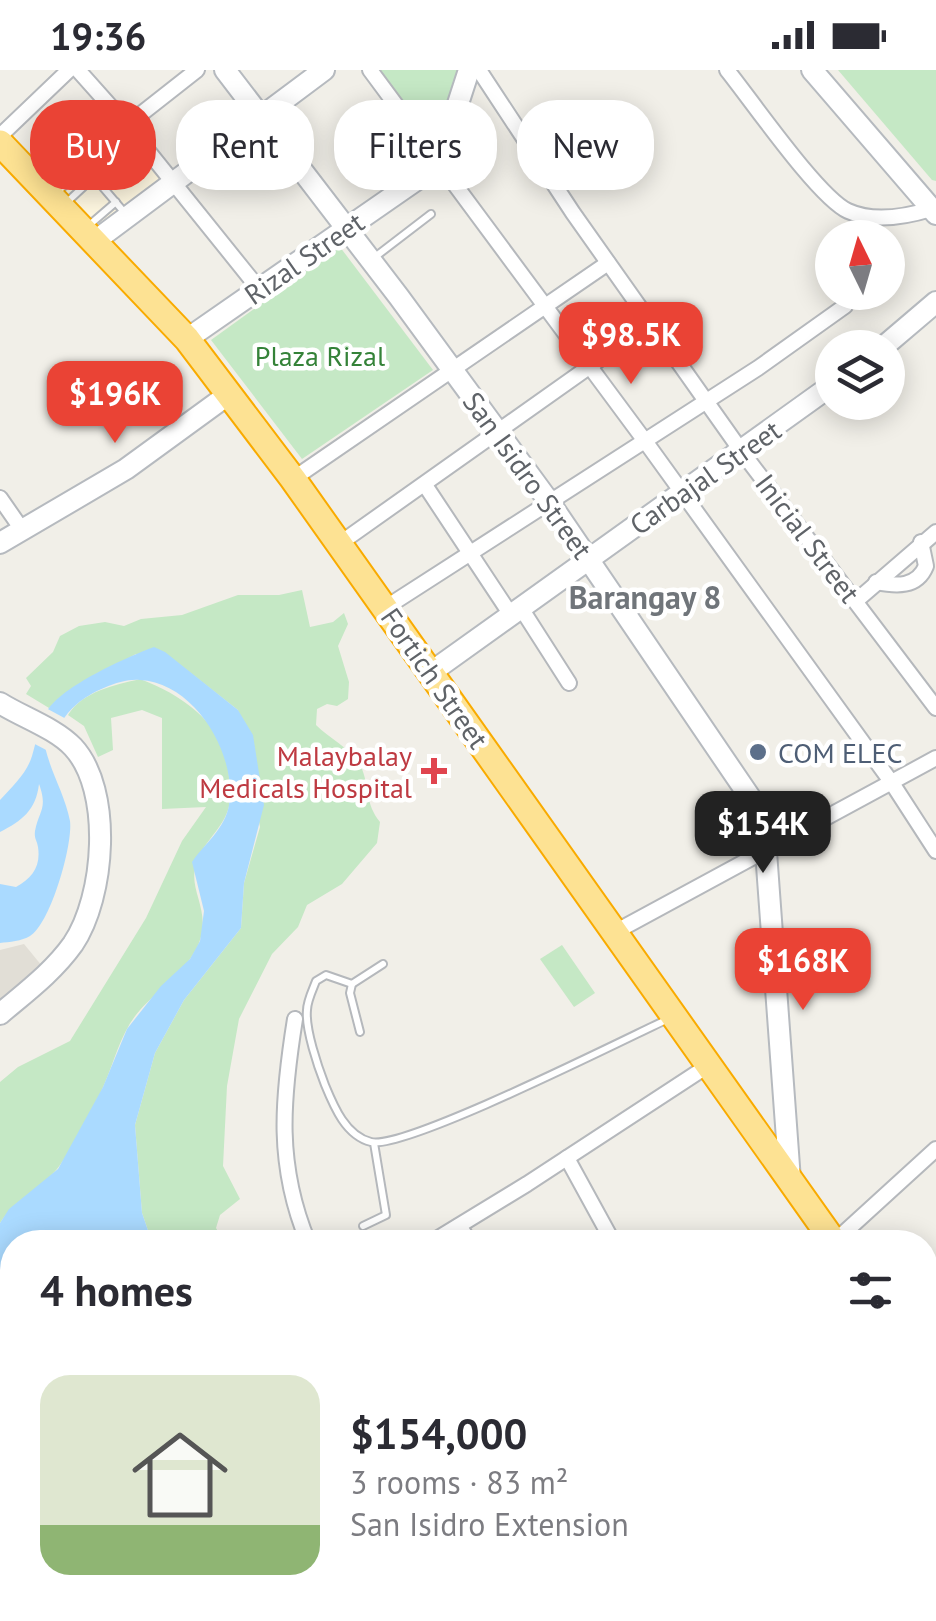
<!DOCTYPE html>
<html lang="en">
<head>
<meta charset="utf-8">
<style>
	:root { --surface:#fff; --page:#f7f7f7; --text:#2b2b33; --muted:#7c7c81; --line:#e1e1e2; --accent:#ea4335 }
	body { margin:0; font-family:"PT Sans",sans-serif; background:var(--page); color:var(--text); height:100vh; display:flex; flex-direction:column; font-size:38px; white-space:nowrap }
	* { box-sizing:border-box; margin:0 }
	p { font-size:32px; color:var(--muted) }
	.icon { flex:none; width:55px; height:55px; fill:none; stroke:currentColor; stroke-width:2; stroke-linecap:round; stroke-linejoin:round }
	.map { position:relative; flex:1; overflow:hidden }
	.sheet { position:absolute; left:0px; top:1160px; width:938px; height:392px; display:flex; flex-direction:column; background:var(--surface); border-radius:40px 40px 0 0; box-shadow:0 5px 25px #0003 }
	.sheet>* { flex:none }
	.banner { position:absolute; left:30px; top:30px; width:878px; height:90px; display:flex; gap:20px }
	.needle { width:65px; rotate:355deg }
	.controls { position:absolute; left:815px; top:150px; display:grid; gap:20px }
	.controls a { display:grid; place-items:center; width:90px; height:90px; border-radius:50%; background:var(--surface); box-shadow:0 5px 25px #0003; font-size:50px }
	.price { position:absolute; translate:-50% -85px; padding:0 22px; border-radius:20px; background:var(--accent); color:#fff; font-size:32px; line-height:65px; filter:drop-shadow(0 2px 5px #0008) }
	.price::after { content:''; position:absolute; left:50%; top:60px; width:30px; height:22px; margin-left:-15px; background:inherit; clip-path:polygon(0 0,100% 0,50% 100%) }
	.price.on { background:#222; color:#fff }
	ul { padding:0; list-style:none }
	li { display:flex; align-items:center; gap:30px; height:250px; padding:0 40px }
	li+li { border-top:2px solid var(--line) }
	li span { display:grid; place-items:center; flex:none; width:280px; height:200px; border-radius:30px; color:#555 }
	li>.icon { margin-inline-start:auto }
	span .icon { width:120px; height:120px; fill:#fffc; stroke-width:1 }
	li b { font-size:42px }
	h2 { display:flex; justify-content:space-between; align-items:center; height:120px; padding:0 40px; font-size:42px }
	.chip { padding:0 35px; border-radius:40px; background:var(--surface); box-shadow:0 5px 25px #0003; font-size:35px; line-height:90px }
	.chip.on { background:var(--accent); color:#fff }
	.status { display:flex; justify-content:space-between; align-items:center; height:70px; padding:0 50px; background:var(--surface); direction:ltr }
	.status svg { height:28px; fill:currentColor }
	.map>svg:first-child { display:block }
	.commercial { fill:#fef7e0 }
	.education { fill:#e1ded6 }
	.green { fill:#c5e8c5 }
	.water { fill:#aadaff }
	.pier { fill:#f1efe8 }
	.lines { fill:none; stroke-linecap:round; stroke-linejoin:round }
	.lane-casing { stroke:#b5b8bc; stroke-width:10 }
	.street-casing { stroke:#b5b8bc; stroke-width:18 }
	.secondary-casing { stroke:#b6babf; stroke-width:24 }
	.highway-casing { stroke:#f9ab00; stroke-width:29 }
	.lane { stroke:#fff; stroke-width:6 }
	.street { stroke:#fff; stroke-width:14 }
	.secondary { stroke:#fff; stroke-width:20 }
	.highway { stroke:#fde293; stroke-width:25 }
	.service-dot { fill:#5c6f8a; stroke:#fff; stroke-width:4 }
	.health-dot { fill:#e0444e; stroke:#fff; stroke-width:4 }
	.labels { text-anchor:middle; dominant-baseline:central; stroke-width:9; stroke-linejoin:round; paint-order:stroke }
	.street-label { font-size:28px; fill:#5f6368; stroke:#fff }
	.park-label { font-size:28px; fill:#348238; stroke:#fff }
	.service-label { font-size:28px; fill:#4e5e75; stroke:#fff; text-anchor:start }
	.health-label { font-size:28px; fill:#be3a42; stroke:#fff; text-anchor:end }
	.quarter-label { font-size:32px; font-weight:bold; fill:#70757a; stroke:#fff }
</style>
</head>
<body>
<div class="status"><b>19:36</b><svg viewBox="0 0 49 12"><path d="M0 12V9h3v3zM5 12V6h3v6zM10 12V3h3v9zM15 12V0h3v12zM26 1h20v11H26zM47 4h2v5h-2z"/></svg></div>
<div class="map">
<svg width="936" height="1551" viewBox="0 0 936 1551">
	<rect width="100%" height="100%" fill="#f1efe8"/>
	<!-- commercial -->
	<path class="commercial" d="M126 67 162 110 99 159 64 121Z"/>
	<!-- education -->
	<path class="education" d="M24 874 42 896 0 930V880Z"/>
	<!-- green -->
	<g class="green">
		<path d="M377 0H460L436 61 426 65Z"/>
		<path d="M838 0H936V111L932 110Z"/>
		<path d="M340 177 433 300 302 389 211 270Z"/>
		<path d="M302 520 310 557 333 552 344 543 348 554 338 576 349 612 348 629 337 636 327 634 317 639 316 655C330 669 354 680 362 699 370 720 365 733 380 752L377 773 342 814 307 835 298 857 272 884 239 949 227 1016 223 1096 240 1129 220 1145 216 1158 224 1172H152L142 1143 135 1055 155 983 184 930 241 858 244 813 260 757 238 640 165 583 136 584 78 615 49 638 26 624 31 616 26 608 53 582 60 566 79 556 105 552 124 556 141 549 182 545 238 525H279Z"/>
		<path d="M140 609C185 626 229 657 229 710 229 720 231 731 228 740 220 763 199 775 195 799 190 822 211 842 199 873 188 900 159 919 140 940 121 961 115 990 104 1015 92 1042 77 1071 60 1095 44 1118 15 1129 0 1153V1012L18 997 70 971 146 848 182 771 206 737 162 739V648L142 640 111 648 113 680 98 687 84 656 68 645C83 621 115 615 140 609Z"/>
		<path d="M562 875 595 923 574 937 540 889Z"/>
		<path d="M0 1320 12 1343V1540H235L238 1551H0Z"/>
		<path d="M925 1332 936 1340V1537L925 1539Z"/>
		<path d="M277 1540H350L348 1549 341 1551H280Z"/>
		<path d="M385 1540H629L659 1551H376L385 1546Z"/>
	</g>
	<!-- water -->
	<g class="water">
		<path d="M154 577 165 582 238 640 253 665 264 735 244 813 241 858 184 930 155 983 135 1055 142 1143 152 1172H82L77 1160 42 1172H12V1343L0 1320V1153L9 1139 58 1099 103 1017 127 959 161 916 190 889 200 871 204 841 192 792C205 773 225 759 229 735 237 684 195 613 140 610 121 608 91 622 77 634 64 644 55 664 45 677 51 703 65 725 70 751 73 774 51 853 30 866 22 871 9 872 0 873V814L16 817C32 808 41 797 38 777 37 770 34 769 35 761 39 740 48 739 39 714 36 740 22 751 0 762V730C12 717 27 703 32 686 37 670 38 656 47 641 62 616 127 587 154 577Z"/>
		<path d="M235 1540H277L280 1551H238Z"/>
	</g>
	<!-- pier -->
	<path class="pier" d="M44 637 70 651 50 679 52 683 29 671Z"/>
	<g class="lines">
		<!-- lane casing -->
		<g class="lane-casing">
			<g id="lane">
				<path d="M83 94 124 142"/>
				<path d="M66 133 94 107"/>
				<path d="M87 157 116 132"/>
				<path d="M375 187 431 144"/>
				<path d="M383 894 352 914 326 905 316 911C313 919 307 931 307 940 305 959 318 997 325 1015 334 1037 346 1066 371 1072 405 1080 623 970 668 949"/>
				<path d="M352 914 350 923 360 962"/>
				<path d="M363 1156 386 1145 374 1073"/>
				<path d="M925 1425 936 1438"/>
			</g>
		</g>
		<!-- street casing -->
		<g class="street-casing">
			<g id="street">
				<path d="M78 0 127 55 259 219"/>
				<path d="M370 0 645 371 892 713 936 781"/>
				<path d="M479 0 573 143 742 382 936 638"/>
				<path d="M727 0C752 31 818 127 848 141 874 153 905 147 931 139"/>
				<path d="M0 66 69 0"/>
				<path d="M50 123 127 55 197 0"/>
				<path d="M293 409 608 193"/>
				<path d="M425 415 511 545"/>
				<path d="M0 428 23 461"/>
				<path d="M339 474 651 253"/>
				<path d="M876 512C896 516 917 518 926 496L921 472"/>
				<path d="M856 531 936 462"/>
				<path d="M385 538 758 298 845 236"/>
				<path d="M521 538 569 613"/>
				<path d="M615 862 936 688"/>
				<path d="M295 949C282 1030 276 1095 308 1172"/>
				<path d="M567 1088 613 1172"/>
				<path d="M459 1156 470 1172"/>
				<path d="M432 1172 527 1114 709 995"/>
				<path d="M834 1172 936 1079"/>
				<path d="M718 1540 720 1551"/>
				<path d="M799 1540 801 1551"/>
				<path d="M395 1551 396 1540"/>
			</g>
		</g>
		<!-- secondary casing -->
		<g class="secondary-casing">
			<g id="secondary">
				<path d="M225 0 399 227 550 433 758 739 765 768 790 1110"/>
				<path d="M812 0 936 144"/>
				<path d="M95 171 324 0"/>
				<path d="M187 269 438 95 469 0"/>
				<path d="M882 278 936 232"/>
				<path d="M0 473 126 399 229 324"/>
				<path d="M430 603 832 315"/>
				<path d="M0 633C22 647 55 658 73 677 113 720 105 827 73 874 53 902 26 922 0 944"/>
			</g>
		</g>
		<!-- highway casing -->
		<g class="highway-casing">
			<g id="highway">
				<path d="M0 73 187 269 293 409 834 1172"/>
				<path d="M925 1303 936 1318"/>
			</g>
		</g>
		<!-- lane -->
		<use href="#lane" class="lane"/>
		<!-- street -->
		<use href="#street" class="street"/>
		<!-- secondary -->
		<use href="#secondary" class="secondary"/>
		<!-- highway -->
		<use href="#highway" class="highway"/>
	</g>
	<!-- markers -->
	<circle class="service-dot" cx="758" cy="682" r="10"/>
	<path class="health-dot" d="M429 686h10v10h10v10h-10v10h-10v-10h-10v-10h10z"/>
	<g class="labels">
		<!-- street labels -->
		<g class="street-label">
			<text transform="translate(304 188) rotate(-35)">Rizal Street</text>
			<text transform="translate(528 405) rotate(54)">San Isidro Street</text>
			<text transform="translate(705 407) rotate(-35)">Carbajal Street</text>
			<text transform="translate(808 468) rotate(53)">Inicial Street</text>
			<text transform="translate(435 608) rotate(55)">Fortich Street</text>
		</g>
		<!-- park labels -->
		<g class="park-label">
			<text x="320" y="285">Plaza Rizal</text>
		</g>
		<!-- service labels -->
		<g class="service-label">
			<text x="778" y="682">COM ELEC</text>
		</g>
		<!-- health labels -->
		<g class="health-label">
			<text x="412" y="685">Malaybalay<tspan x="412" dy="32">Medicals Hospital</tspan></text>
		</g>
		<!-- quarter labels -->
		<g class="quarter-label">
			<text x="645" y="527">Barangay 8</text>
		</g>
	</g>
</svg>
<div class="controls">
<a><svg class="needle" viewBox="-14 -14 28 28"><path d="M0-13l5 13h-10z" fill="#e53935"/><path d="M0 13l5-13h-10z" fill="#7c7c81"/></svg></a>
<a><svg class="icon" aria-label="layers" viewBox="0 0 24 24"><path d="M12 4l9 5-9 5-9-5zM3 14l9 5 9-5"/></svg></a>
</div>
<b class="price" style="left:631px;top:317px">$98.5K</b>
<b class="price" style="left:115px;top:376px">$196K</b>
<b class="price on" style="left:763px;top:806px">$154K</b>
<b class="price" style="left:803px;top:943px">$168K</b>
<div class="banner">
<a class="chip on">Buy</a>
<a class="chip">Rent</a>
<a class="chip">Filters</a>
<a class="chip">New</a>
</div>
<section class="sheet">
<h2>4 homes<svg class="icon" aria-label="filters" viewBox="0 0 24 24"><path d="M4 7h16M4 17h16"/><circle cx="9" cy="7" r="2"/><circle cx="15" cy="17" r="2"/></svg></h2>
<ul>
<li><span style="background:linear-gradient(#dfe7d0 75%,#8fb573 0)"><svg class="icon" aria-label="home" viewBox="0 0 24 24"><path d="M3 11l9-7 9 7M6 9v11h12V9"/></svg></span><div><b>$154,000</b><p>3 rooms · 83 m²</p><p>San Isidro Extension</p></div></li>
</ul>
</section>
</div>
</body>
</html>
